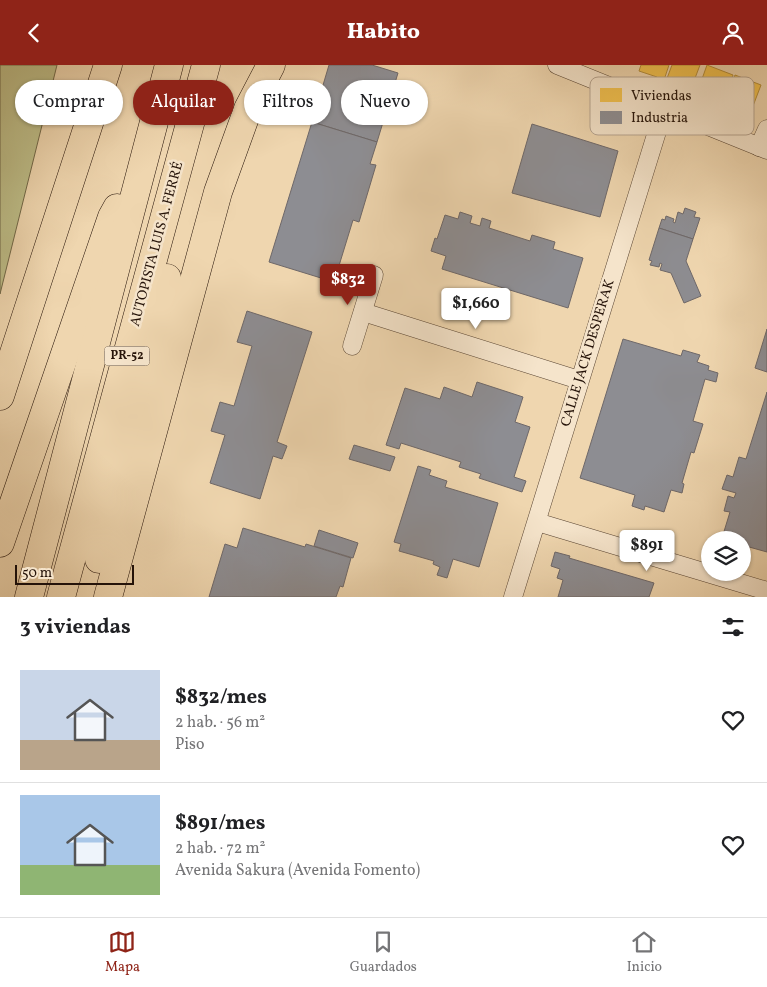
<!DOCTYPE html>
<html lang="es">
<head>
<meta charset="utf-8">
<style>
	:root { --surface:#fff; --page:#f2f2f2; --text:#202124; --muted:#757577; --line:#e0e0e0; --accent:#8f2418 }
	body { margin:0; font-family:Vollkorn,serif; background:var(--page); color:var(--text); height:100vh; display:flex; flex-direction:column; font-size:19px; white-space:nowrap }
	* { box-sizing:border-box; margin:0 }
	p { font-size:16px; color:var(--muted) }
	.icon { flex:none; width:28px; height:28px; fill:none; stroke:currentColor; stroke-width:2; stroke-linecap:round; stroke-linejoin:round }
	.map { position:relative; height:532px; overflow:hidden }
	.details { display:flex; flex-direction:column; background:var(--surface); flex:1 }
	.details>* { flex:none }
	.guide { position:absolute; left:15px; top:15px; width:500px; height:45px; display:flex; gap:10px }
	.tools { position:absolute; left:701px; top:466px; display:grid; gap:10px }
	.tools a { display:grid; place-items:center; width:50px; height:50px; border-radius:50%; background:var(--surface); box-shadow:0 1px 4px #0004; font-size:25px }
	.scale { position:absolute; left:15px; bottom:12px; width:119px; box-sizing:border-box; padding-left:5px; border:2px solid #251309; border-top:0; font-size:14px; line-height:18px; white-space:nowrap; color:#251309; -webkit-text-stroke:4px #f5e4cb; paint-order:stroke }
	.price { position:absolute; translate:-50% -42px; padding:0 11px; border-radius:5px; background:#fff; color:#222; font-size:16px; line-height:32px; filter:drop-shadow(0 1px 2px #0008) }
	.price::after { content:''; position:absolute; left:50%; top:30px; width:15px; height:11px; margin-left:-8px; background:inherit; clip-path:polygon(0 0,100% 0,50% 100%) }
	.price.selected { background:var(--accent); color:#fff }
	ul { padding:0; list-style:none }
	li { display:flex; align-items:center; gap:15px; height:125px; padding:0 20px }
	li+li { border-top:1px solid var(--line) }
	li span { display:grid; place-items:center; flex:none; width:140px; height:100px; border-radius:0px; color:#555 }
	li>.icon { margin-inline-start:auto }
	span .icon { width:60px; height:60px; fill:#fffc; stroke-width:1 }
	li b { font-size:21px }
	h2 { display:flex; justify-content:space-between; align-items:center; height:60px; padding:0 20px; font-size:21px }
	.pill { padding:0 18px; border-radius:22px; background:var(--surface); box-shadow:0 1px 4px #0004; font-size:18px; line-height:45px }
	.pill.selected { background:var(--accent); color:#fff }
	header { display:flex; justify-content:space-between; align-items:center; height:65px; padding:0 20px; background:var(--accent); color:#fff; font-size:22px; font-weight:800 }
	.dock { display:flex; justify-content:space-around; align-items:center; height:70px; border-top:1px solid var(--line); background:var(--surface); font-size:14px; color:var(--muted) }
	.dock a { display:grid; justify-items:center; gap:2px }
	.dock .selected { color:var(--accent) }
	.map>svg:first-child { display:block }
	.green { fill:#bdbd88; stroke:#716848 }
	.homes { fill:#f2c14e; stroke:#b48d39 }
	.industry { fill:#8d8d92; stroke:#6e6869 }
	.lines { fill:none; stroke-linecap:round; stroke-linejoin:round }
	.minor-casing { stroke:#584432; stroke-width:19 }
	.motorway-casing { stroke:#251309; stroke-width:29 }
	.minor { stroke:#f5e4cb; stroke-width:18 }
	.motorway { stroke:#efd6af; stroke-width:28 }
	.labels { text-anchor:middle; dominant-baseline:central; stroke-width:5; stroke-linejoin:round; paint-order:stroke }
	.shield { fill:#f5e4cb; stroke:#635243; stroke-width:1 }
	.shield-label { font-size:12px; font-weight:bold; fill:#251309 }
	.street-label { font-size:14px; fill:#251309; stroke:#f5e4cb }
	.key { fill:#f5e4cb; stroke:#b7a591; stroke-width:1 }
	.key-label { font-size:14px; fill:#251309 }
</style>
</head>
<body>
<header><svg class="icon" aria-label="back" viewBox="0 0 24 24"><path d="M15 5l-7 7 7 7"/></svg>Habito<svg class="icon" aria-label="person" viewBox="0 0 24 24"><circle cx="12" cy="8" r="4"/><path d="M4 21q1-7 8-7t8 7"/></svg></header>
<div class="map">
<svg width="767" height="532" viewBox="0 0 767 532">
	<rect width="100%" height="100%" fill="#efd6af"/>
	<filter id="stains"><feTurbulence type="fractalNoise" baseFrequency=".004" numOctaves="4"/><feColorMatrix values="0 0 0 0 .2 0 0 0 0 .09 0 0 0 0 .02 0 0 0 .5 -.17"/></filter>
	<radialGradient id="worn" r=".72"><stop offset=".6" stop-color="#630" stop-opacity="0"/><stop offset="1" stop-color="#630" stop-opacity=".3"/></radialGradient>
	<!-- green -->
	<path class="green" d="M0 0H57L0 229Z"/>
	<!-- homes -->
	<g class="homes">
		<path d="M641 0H669L663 18 656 16 657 12 639 6Z"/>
		<path d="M672 0H700L686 37 677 34 678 30 663 24Z"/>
		<path d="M707 0 733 10 723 37 697 28Z"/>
		<path d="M735 10 761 20 745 62 739 60 740 56 720 49Z"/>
	</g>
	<!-- industry -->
	<g class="industry">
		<path d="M329 0H372L398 8 377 77 312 57Z"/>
		<path d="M312 57 377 77 370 99 376 100 359 157 353 155 334 217 269 197Z"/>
		<path d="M532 59 618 86 600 152 512 128Z"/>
		<path d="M685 143 696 147 694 152 700 153 693 174 659 163 662 154 665 155 666 151 674 154 673 157 675 158 678 147 683 149Z"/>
		<path d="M460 147 472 151 470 158 480 161 482 153 491 156 489 163 530 176 532 170 555 177 553 184 583 193 568 243 442 204 446 191 431 186 435 173 437 174 445 150 458 154Z"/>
		<path d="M659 163 693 174 686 196 701 231 684 238 671 208 660 205 662 199 660 198 659 202 650 200 652 196 649 195Z"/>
		<path d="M247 246 312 267 277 377 287 381 282 394 273 391 260 434 210 418 225 370 211 366 220 337 234 341 252 281 237 277Z"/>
		<path d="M767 264V307L755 303Z"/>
		<path d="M623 274 681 291 683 285 700 290 697 297 709 301 708 305 718 308 716 317 705 314 693 356 703 359 694 388 691 387 682 418 684 419 682 428 671 425 664 447 645 441 644 445 632 441 635 430 580 413Z"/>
		<path d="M477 317 523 332 515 357 530 362 514 412 526 416 522 427 479 413 481 409 459 402 461 397 401 378 399 384 386 380 405 323 440 334 444 322 472 332Z"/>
		<path d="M767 327V487L742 480V475L722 473 730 447 724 446 728 431 734 433 736 428 722 424 727 410 733 412 739 392 746 394Z"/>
		<path d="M354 380 395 392 390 406 349 394Z"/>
		<path d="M418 401 431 405 429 410 447 416 445 422 498 438 479 502 453 494 447 513 437 510 440 502 433 499 434 496 399 486 401 479 394 477Z"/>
		<path d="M243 463 305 482 306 479 351 493 343 522 340 521 336 532H209L225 479 237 483Z"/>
		<path d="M319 465 358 478 353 493 314 481Z"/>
		<path d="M555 487 570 491 569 493 654 518 649 532H558L563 515 557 513 560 504 551 501Z"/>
	</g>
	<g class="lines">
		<!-- minor casing -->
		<g class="minor-casing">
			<g id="minor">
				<path d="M557 0 767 85"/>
				<path d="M759 82 767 64"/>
				<path d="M363 247 579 315"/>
				<path d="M352 281 374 210"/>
				<path d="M537 457 767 526"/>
				<path d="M513 532 664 44"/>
			</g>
		</g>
		<!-- motorway casing -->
		<g class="motorway-casing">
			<g id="motorway">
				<path d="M0 331 108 0"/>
				<path d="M0 478 112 152 117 143"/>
				<path d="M99 494 139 333 167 213"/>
				<path d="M29 532 169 0"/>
				<path d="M61 532 206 0"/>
				<path d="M108 532 218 127 248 44 271 0"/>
			</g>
		</g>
		<!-- minor -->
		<use href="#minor" class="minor"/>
		<!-- motorway -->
		<use href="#motorway" class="motorway"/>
	</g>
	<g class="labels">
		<!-- shield labels -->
		<rect class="shield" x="104.5" y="281.5" width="45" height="19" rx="4"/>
		<g class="shield-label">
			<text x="127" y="291">PR-52</text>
		</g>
		<!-- street labels -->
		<g class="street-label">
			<text transform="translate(157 179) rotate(-75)">AUTOPISTA LUIS A. FERRÉ</text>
			<text transform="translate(588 288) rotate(-73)">CALLE JACK DESPERAK</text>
		</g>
	</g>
	<!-- legend -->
	<rect x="590" y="12" width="164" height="58" rx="8" class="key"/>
	<rect x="600" y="23" width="22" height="14" fill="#f2c14e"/>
	<rect x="600" y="46" width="22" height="13" fill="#8d8d92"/>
	<g class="key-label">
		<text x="631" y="35">Viviendas</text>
		<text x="631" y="57">Industria</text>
	</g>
	<rect width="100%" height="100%" filter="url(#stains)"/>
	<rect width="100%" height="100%" fill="url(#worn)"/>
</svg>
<div class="tools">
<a><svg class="icon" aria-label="layers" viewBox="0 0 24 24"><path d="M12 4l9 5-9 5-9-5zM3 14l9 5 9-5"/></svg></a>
</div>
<div class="scale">50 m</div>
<b class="price selected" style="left:348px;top:241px">$832</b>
<b class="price" style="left:476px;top:265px">$1,660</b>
<b class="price" style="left:647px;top:507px">$891</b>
<div class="guide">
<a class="pill">Comprar</a>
<a class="pill selected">Alquilar</a>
<a class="pill">Filtros</a>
<a class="pill">Nuevo</a>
</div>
</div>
<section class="details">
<h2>3 viviendas<svg class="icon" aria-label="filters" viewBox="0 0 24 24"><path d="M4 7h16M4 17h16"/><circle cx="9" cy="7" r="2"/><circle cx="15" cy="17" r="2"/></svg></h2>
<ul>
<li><span style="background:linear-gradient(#c9d6e8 70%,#b9a48a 0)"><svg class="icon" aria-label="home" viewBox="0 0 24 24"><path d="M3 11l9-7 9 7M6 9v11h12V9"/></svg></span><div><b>$832/mes</b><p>2 hab. · 56 m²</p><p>Piso</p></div><svg class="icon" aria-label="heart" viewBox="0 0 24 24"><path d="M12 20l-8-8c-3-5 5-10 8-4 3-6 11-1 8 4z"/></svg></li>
<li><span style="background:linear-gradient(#a9c7e8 70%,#8fb573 0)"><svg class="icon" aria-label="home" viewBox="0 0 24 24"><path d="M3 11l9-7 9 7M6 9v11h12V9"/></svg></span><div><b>$891/mes</b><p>2 hab. · 72 m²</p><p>Avenida Sakura (Avenida Fomento)</p></div><svg class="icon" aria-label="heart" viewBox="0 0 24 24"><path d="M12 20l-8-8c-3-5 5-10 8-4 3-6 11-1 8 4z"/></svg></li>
</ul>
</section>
<nav class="dock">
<a class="selected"><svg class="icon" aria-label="map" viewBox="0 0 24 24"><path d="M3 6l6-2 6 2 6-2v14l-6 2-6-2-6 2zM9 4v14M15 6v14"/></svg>Mapa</a>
<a><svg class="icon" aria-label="saved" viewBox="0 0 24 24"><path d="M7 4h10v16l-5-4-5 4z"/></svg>Guardados</a>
<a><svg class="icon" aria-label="home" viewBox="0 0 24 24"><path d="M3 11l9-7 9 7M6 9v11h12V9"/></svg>Inicio</a>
</nav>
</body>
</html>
